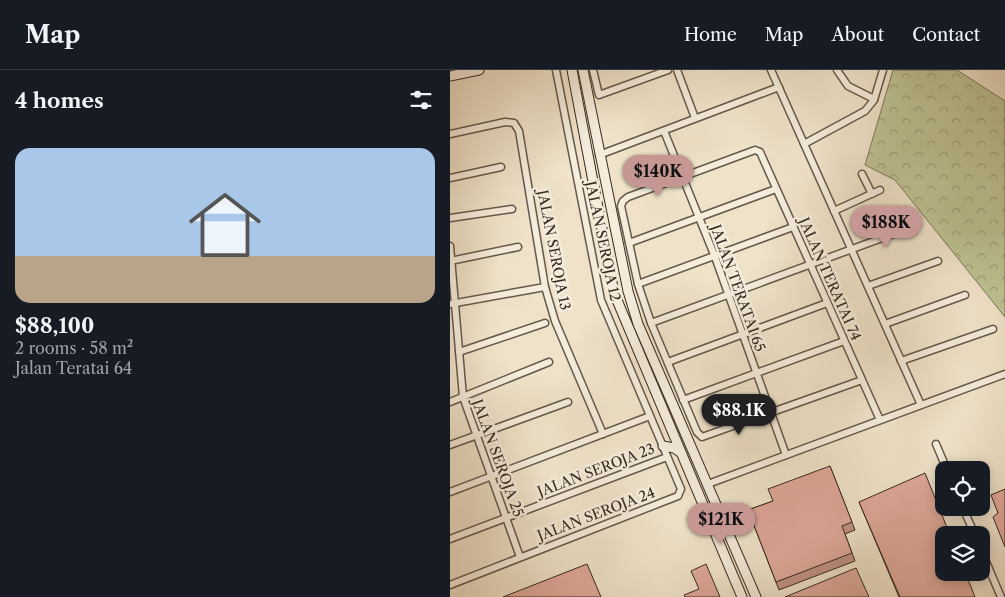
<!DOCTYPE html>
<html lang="en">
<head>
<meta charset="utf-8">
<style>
	:root { --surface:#171b24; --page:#20242c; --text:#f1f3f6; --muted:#9ea1a6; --line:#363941; --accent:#c59692 }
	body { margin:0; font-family:"Libre Caslon Text",serif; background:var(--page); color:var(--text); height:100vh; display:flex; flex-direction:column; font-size:19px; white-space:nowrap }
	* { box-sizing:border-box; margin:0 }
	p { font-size:16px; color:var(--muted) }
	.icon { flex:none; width:28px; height:28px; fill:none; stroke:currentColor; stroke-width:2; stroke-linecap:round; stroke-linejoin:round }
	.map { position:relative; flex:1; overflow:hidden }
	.details { display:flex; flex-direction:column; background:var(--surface); width:450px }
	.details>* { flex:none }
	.controls { position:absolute; left:485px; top:391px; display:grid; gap:10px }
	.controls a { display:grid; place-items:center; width:55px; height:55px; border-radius:10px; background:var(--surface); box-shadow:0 2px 12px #0003; font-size:25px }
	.price { position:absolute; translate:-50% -42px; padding:0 11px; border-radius:18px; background:var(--accent); color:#111; font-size:16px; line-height:32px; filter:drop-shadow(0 1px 2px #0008) }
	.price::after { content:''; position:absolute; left:50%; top:30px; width:15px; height:11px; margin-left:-8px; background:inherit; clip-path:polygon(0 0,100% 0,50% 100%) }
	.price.selected { background:#222; color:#fff }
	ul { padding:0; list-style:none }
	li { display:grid; align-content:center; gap:10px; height:265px; padding:0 15px }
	li span { display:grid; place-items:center; height:155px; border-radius:15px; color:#555 }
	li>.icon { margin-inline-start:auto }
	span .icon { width:90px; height:90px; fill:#fffc; stroke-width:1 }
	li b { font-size:21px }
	h2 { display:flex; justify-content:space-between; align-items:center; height:60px; padding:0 15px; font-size:21px }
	header { display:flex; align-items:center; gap:30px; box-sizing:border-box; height:70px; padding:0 25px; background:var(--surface); border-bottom:1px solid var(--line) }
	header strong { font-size:24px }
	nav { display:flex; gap:28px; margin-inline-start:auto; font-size:18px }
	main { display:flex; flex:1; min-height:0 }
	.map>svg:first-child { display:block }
	.forest { fill:url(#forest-crowns); stroke:#7a765a }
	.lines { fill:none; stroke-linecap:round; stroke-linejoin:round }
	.minor-casing { stroke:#65584a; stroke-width:9 }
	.secondary-casing { stroke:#372a20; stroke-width:11 }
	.minor { stroke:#f5ecdc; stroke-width:6 }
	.secondary { stroke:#f5ecdc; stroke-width:9 }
	.wall { fill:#be9083; stroke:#372a20 }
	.building { fill:#dda798; stroke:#372a20 }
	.labels { text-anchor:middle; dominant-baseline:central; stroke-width:5; stroke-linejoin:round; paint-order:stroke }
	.street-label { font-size:14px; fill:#372a20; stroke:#f5ecdc }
</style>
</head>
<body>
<header>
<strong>Map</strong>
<nav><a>Home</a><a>Map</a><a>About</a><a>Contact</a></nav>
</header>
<main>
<section class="details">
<h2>4 homes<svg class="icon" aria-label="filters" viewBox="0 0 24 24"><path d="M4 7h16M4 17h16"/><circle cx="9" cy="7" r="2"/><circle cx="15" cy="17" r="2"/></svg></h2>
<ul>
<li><span style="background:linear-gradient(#a9c7e8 70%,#b9a48a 0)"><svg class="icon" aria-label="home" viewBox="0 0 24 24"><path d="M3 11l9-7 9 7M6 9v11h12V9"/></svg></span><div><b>$88,100</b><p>2 rooms · 58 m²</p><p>Jalan Teratai 64</p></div></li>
</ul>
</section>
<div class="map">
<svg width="555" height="527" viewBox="0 0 555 527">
	<defs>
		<pattern id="forest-crowns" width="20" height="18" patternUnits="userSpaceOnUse" patternTransform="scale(1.25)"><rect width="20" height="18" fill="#bec293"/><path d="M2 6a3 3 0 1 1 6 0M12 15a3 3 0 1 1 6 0" fill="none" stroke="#9b9e78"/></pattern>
	</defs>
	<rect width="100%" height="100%" fill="#efe2c9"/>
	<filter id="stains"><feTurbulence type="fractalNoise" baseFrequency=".004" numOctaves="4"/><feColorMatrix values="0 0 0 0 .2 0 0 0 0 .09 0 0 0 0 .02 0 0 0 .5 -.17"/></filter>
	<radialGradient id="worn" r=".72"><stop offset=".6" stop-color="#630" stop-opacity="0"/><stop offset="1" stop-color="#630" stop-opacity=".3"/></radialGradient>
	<!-- forest -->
	<path class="forest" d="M443 0H507L555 31V247L445 110 415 95Z"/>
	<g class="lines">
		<!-- minor casing -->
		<g class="minor-casing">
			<g id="minor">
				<path d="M143 0 149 25 218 0"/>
				<path d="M227 0 245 48"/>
				<path d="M321 0 471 335"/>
				<path d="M387 0 398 16 424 29"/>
				<path d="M214 61 265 187 336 385"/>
				<path d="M0 64 55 52 64 53 69 61 95 217 105 251 153 364"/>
				<path d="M354 74 415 41 424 30 433 0"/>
				<path d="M149 85 329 17"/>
				<path d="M412 104 422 124"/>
				<path d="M0 108 51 97"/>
				<path d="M384 141 430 120"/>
				<path d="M0 148 62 139"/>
				<path d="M179 173 326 119"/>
				<path d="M0 176 13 327 70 487"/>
				<path d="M0 191 68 177"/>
				<path d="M188 214 343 157"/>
				<path d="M418 216 488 191"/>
				<path d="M0 234 95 217"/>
				<path d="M201 253 462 157"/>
				<path d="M435 254 515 225"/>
				<path d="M9 282 95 253"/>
				<path d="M451 291 543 259"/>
				<path d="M218 292 377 233"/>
				<path d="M412 310 252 367 247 362 201 253 188 214 171 136 173 131 178 127 305 80 310 82C350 171 390 261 430 350"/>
				<path d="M233 330 394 271"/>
				<path d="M0 332 99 292"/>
				<path d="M486 374 497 400"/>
				<path d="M0 375 118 332"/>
				<path d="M258 414 555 304"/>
				<path d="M0 422 200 346"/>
				<path d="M513 438 525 465"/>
				<path d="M0 469 217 387"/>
				<path d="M531 480 551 527"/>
				<path d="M0 515 228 426 231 419 151 230 106 0"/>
			</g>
		</g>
		<!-- secondary casing -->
		<g class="secondary-casing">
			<g id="secondary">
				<path d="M122 0 164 223 292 527"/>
				<path d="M133 0 178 221 188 254 306 527"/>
				<path d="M0 6 29 0"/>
				<path d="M213 376 224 378 230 382"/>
			</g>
		</g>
		<!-- minor -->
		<use href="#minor" class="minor"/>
		<!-- secondary -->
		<use href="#secondary" class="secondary"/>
	</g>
	<!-- wall -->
	<g class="wall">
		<path d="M380 396 405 460 395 464 405 491 329 520 298 440 323 431Z"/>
		<path d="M409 432 525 527H449Z"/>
	</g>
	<!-- building -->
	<g class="building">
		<path d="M380 396 402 452 392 456 402 483 326 512 298 440 323 431 318 419Z"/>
		<path d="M475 403 500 465H494V502H515L525 527H450L409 432Z"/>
		<path d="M555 419V477L543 447 548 443 541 425Z"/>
		<path d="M137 494 151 527H53Z"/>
		<path d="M256 494 270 527H235L234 525 249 519 241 501Z"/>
		<path d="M406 498 419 527H335Z"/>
	</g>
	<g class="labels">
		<!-- street labels -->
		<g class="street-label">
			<text transform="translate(153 171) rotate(78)">JALAN SEROJA 12</text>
			<text transform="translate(104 180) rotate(79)">JALAN SEROJA 13</text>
			<text transform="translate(380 209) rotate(66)">JALAN TERATAI 74</text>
			<text transform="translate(288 218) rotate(70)">JALAN TERATAI 65</text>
			<text transform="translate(48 388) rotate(70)">JALAN SEROJA 25</text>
			<text transform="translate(146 400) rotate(-21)">JALAN SEROJA 23</text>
			<text transform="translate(146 444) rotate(-21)">JALAN SEROJA 24</text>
		</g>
	</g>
	<rect width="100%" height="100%" filter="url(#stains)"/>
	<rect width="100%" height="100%" fill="url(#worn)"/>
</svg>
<div class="controls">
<a><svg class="icon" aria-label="locate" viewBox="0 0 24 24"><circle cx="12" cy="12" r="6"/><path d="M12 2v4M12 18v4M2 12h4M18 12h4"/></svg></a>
<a><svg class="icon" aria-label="layers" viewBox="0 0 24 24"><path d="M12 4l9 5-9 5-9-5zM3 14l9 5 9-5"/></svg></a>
</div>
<b class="price" style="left:208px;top:127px">$140K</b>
<b class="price" style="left:436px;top:178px">$188K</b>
<b class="price selected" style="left:289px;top:366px">$88.1K</b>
<b class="price" style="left:271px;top:475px">$121K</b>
</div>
</main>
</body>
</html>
